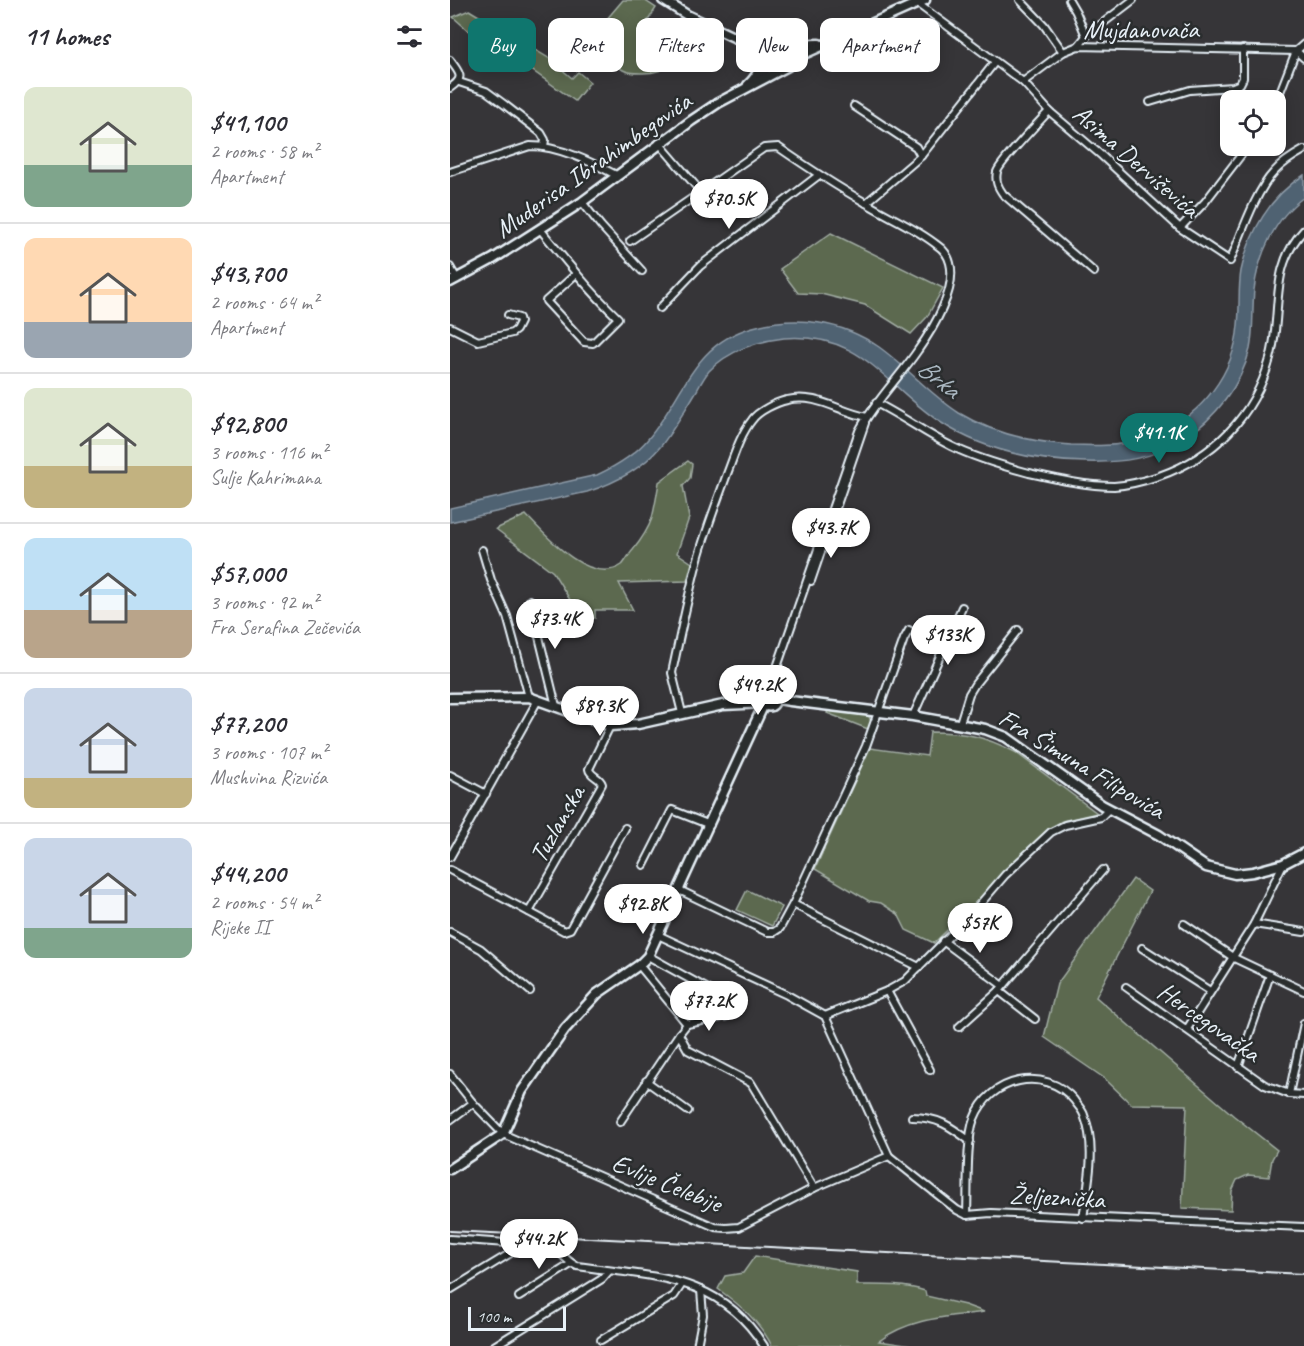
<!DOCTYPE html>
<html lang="en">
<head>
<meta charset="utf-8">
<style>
	:root { --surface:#fff; --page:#f7f7f7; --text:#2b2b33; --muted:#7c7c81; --line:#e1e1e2; --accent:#0f766e }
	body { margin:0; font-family:Caveat,sans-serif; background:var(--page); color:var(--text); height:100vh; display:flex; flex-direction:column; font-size:22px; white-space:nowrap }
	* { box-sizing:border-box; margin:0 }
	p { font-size:20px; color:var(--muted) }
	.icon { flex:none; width:33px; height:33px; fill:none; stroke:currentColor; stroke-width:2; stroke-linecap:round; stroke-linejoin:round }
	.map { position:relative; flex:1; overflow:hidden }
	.details { display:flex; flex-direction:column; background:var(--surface); width:450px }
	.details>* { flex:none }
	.guide { position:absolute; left:18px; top:18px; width:570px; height:54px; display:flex; gap:12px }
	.fabs { position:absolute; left:770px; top:90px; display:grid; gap:12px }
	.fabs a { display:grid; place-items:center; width:66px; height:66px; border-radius:12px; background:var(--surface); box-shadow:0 3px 15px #0003; font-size:30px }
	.scale { position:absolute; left:18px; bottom:15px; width:98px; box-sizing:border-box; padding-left:6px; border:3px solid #e8f1f8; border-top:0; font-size:16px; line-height:21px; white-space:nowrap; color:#e8f1f8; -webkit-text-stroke:4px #2a2d2e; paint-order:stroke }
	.price { position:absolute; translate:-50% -51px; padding:0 14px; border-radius:21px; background:#fff; color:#222; font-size:20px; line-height:39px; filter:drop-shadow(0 2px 3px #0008) }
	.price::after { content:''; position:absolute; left:50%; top:36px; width:18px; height:14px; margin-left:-9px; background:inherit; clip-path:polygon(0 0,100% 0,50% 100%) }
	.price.current { background:var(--accent); color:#fff }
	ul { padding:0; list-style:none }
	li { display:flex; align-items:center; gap:18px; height:150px; padding:0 24px }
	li+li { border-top:2px solid var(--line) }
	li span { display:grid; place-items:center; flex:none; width:168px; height:120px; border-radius:12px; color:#555 }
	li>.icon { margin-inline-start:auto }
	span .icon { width:72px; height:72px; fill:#fffc; stroke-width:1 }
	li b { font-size:26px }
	h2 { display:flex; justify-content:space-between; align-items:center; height:72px; padding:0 24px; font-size:26px }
	.tag { padding:0 21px; border-radius:12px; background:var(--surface); box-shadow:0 3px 15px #0003; font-size:21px; line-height:54px }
	.tag.current { background:var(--accent); color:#fff }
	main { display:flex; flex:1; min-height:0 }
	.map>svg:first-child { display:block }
	.green { fill:#5c6950; stroke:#a2ada4; stroke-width:1.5 }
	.water { fill:#506272; stroke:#8d9ba8; stroke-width:1.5 }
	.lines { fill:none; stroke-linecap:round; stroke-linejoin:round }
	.street-casing { stroke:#e8f1f8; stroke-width:10 }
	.secondary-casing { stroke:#e8f1f8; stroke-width:13 }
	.street { stroke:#2a2d2e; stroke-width:6 }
	.secondary { stroke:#2a2d2e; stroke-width:8 }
	.rail { stroke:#e8f1f8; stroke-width:2 }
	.labels { text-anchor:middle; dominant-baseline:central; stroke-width:5; stroke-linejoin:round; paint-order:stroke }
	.street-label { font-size:26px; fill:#e8f1f8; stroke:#2a2d2e }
	.water-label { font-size:27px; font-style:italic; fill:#abb8c2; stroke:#2a2d2e }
</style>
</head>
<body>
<main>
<section class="details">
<h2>11 homes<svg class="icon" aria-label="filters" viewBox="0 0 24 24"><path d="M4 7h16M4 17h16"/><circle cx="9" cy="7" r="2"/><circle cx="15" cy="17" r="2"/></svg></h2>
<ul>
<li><span style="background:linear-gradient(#dfe7d0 65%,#7fa58c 0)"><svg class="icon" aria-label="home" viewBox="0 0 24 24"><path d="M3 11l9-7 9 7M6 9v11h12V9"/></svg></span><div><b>$41,100</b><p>2 rooms · 58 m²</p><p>Apartment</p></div></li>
<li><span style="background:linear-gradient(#ffd9b3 70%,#9aa5b1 0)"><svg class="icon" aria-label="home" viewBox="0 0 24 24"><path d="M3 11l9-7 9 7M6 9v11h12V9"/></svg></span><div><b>$43,700</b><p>2 rooms · 64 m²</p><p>Apartment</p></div></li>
<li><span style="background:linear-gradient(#dfe7d0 65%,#c2b280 0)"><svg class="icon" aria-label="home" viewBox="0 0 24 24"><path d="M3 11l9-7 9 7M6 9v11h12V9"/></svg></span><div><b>$92,800</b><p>3 rooms · 116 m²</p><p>Sulje Kahrimana</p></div></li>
<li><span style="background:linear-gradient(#bfe0f5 60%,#b9a48a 0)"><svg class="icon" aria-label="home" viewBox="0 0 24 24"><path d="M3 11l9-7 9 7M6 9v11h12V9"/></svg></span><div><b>$57,000</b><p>3 rooms · 92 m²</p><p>Fra Serafina Zečevića</p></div></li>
<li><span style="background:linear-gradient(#c9d6e8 75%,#c2b280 0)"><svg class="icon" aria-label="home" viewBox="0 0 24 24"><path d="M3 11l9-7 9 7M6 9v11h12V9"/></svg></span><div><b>$77,200</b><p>3 rooms · 107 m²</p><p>Mushvina Rizvića</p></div></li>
<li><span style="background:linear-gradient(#c9d6e8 75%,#7fa58c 0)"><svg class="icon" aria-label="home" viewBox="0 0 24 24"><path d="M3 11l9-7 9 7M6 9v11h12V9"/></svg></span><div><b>$44,200</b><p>2 rooms · 54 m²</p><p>Rijeke II</p></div></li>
</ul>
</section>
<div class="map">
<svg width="854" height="1346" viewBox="0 0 854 1346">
	<rect width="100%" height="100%" fill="#363538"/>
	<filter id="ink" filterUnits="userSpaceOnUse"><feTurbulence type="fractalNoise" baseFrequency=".0167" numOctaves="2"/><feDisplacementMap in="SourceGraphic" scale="12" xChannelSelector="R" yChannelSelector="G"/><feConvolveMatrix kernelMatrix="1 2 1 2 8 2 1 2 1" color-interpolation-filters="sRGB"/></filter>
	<g filter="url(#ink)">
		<!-- green -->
		<g class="green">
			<path d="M173 0H194L206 8 192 30 218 46 233 23 255 33C236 54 221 74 191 73 184 73 178 73 173 70 156 60 141 44 126 31L132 24 145 33Z"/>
			<path d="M19 10 97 57 122 78 128 72 140 82 125 101 45 44 37 47 3 17Z"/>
			<path d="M381 233 493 288 477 317 461 334 415 305 371 294 348 293 330 269Z"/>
			<path d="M238 461 242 464 240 478 233 486 239 518 227 553 242 563 237 581 169 583 183 610H145V618H131L103 572 46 529 76 515C95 535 140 587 172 565 176 561 179 554 183 550 191 540 198 530 202 518 205 507 207 494 209 482Z"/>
			<path d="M378 710 419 716 421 722 418 729 377 713Z"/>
			<path d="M480 732C514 732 534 736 565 752L647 813 612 821 602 827 484 943 456 930 448 914 431 903 419 901 365 869 420 748 477 756Z"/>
			<path d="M683 879 700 891 646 997 784 1116 827 1150 822 1159 819 1177 798 1175 787 1180 782 1191 781 1210 732 1208 737 1105 681 1104 654 1078 594 1037 607 984Z"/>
			<path d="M297 890 332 907 322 926 287 910Z"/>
			<path d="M305 1256 407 1272V1285C430 1285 453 1284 475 1291L476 1296 515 1305 534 1312C497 1317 460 1318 429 1341L462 1346H322C309 1321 291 1306 268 1289L275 1276 293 1273Z"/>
		</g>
		<!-- water -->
		<path class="water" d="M854 175V197C825 217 808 256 804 290 802 310 804 329 800 349 791 386 765 418 734 439 704 459 670 463 635 462 583 461 534 451 490 422 434 385 413 332 334 338 307 341 278 351 259 371 254 377 250 385 246 392 235 410 224 429 211 446 192 469 165 483 137 492L0 522V508L147 475C166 466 185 455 198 439 234 396 242 344 303 327 347 315 391 321 429 347 457 367 478 393 509 413 542 433 582 442 621 445 650 446 680 447 708 434 752 414 784 374 788 325 790 307 788 288 791 271 799 233 820 196 854 175Z"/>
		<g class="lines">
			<!-- street casing -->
			<g class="street-casing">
				<g id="street">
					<path d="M570 0 594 25 613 52"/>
					<path d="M619 0 626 12 636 36"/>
					<path d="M468 4 573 82 599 111 652 156 730 228 780 261C791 236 805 192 824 172 832 163 843 156 854 150"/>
					<path d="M628 46 636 36 683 0"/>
					<path d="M0 60C9 73 16 77 0 88"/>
					<path d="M9 82 36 91 55 105 91 133 95 140 94 146"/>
					<path d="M573 82 613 52 628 46 846 51 854 44"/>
					<path d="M700 102 740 90 783 87 790 84 793 78V49"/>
					<path d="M825 105 846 51 854 58"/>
					<path d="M404 106 466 147 471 156 416 203"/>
					<path d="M599 111C589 122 550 162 547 172 545 181 548 187 553 194L644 272"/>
					<path d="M209 143 251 192 314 148 328 147C357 167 386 186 416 203 439 217 466 228 487 245 493 249 498 255 500 263 507 289 483 329 468 350 449 378 425 401 409 431L317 696"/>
					<path d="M471 156 545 62"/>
					<path d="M0 172 80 146C109 146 141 162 166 175"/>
					<path d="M132 202 151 226 192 271"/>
					<path d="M730 228 755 202 798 146"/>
					<path d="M90 229C115 260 139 290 168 318L143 343 134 342 96 301 126 274"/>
					<path d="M180 241 251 192"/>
					<path d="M0 267 7 279"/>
					<path d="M210 308 250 266 369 175"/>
					<path d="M0 327 28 341 62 333 66 330 70 322 69 318 58 315"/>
					<path d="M426 403C452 416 475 433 501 446 525 458 553 466 579 473 606 479 636 486 664 486 680 485 694 481 709 476 764 457 804 416 820 359 833 313 818 268 854 230"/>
					<path d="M32 550 41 580 57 616 79 697"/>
					<path d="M361 581 415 423"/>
					<path d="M80 600 106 706"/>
					<path d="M232 713 222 673 223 668C230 635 237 602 245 570 253 537 266 505 277 474 284 456 290 435 302 420 308 411 327 402 337 400 367 393 389 412 417 417"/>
					<path d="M463 716 512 607"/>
					<path d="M510 723 519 694 525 684 568 630"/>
					<path d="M160 726 139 769C140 776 150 777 152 784L79 912 114 931 120 929 175 828"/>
					<path d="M0 775 36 794"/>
					<path d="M0 857 88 700"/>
					<path d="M194 865 222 810 260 825"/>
					<path d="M0 870 79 912"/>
					<path d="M229 890 317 932H324L330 928 343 904 416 746 454 639 459 630"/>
					<path d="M343 904 469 967"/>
					<path d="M734 924 784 958 854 991"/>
					<path d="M804 924 854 932"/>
					<path d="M0 932 31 949 80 991"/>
					<path d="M208 935 337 995 375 1016 439 1156 507 1210 517 1215 541 1213 854 1227"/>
					<path d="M493 941 552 985"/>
					<path d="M692 948 760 991"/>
					<path d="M198 956 276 999 279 1008 277 1016 237 1024"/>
					<path d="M189 965 237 1024 229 1034 238 1050 301 1083 364 1188"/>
					<path d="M676 987 815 1085 839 1094 854 1095"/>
					<path d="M437 991 480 1070"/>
					<path d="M549 991 585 1019"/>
					<path d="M375 1016 437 991 455 981 524 911 555 875 601 832 615 825 651 817 659 809"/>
					<path d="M509 1027 549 991 653 870"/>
					<path d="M737 1029 804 924 833 864"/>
					<path d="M788 1067 820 975"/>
					<path d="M0 1074 23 1103 53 1134 265 1227 276 1228 289 1227 364 1188 439 1156"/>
					<path d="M196 1081 238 1111"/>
					<path d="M839 1094 854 1023"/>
					<path d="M462 1117C488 1117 500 1126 520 1141"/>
					<path d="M0 1120 23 1103"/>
					<path d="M170 1122 229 1034"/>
					<path d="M517 1215C518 1191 516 1139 524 1119 539 1078 595 1065 624 1100 627 1105 632 1109 634 1115 647 1148 638 1184 633 1218"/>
					<path d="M0 1239 99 1246C111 1250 116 1262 127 1266 202 1277 269 1274 314 1346"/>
					<path d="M0 1290 74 1245"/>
					<path d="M69 1297 121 1264"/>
					<path d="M151 1340 224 1296 232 1284"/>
					<path d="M44 1346 152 1279 159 1271"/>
					<path d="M247 1346 253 1315 251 1290"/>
				</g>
			</g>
			<!-- secondary casing -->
			<g class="secondary-casing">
				<g id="secondary">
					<path d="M213 0 237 15 313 51 319 57"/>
					<path d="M299 40 327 45 369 44"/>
					<path d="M311 79 320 61"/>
					<path d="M298 85C310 74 313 63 307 48"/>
					<path d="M0 282 43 259 90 229 132 202 241 121 268 103 338 66 349 56 475 0"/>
					<circle cx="319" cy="701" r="5.5"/>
					<path d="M0 698 79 697 160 726 188 724 273 705 314 703"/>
					<path d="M323 698 340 701 463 716 535 729 556 737 652 805 709 835 756 867 785 874 803 872 833 864 854 853"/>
					<path d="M0 1169 53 1134 72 1091 115 1029 147 994 189 965 198 956 314 704"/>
				</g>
			</g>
			<!-- street -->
			<use href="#street" class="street"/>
			<!-- secondary -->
			<use href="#secondary" class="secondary"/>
			<!-- rail -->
			<path class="rail" d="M0 1231 854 1274"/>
		</g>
	</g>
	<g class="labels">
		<!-- street labels -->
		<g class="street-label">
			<text x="691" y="29">Mujdanovača</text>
			<text transform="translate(686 161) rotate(41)">Asima Derviševića</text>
			<text transform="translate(143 165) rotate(-35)">Muderisa Ibrahimbegovića</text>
			<text transform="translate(632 764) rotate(31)">Fra Šimuna Filipovića</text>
			<text transform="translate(107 824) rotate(-60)">Tuzlanska</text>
			<text transform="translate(759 1022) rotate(35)">Hercegovačka</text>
			<text transform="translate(217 1183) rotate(22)">Evlije Čelebije</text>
			<text transform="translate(607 1197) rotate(3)">Željeznička</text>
		</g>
		<!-- water labels -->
		<g class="water-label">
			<text transform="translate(489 378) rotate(39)">Brka</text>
		</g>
	</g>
</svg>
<div class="fabs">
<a><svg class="icon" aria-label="locate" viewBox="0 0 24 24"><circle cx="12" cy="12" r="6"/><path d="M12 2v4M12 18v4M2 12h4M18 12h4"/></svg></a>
</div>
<div class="scale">100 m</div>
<b class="price" style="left:279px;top:230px">$70.5K</b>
<b class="price current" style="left:709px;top:464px">$41.1K</b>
<b class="price" style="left:381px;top:559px">$43.7K</b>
<b class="price" style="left:105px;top:650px">$73.4K</b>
<b class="price" style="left:498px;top:666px">$133K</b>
<b class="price" style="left:308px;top:716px">$49.2K</b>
<b class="price" style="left:150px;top:737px">$89.3K</b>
<b class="price" style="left:193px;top:935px">$92.8K</b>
<b class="price" style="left:530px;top:954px">$57K</b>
<b class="price" style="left:259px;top:1032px">$77.2K</b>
<b class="price" style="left:89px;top:1270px">$44.2K</b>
<div class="guide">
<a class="tag current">Buy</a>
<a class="tag">Rent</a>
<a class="tag">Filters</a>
<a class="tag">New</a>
<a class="tag">Apartment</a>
</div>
</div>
</main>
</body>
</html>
